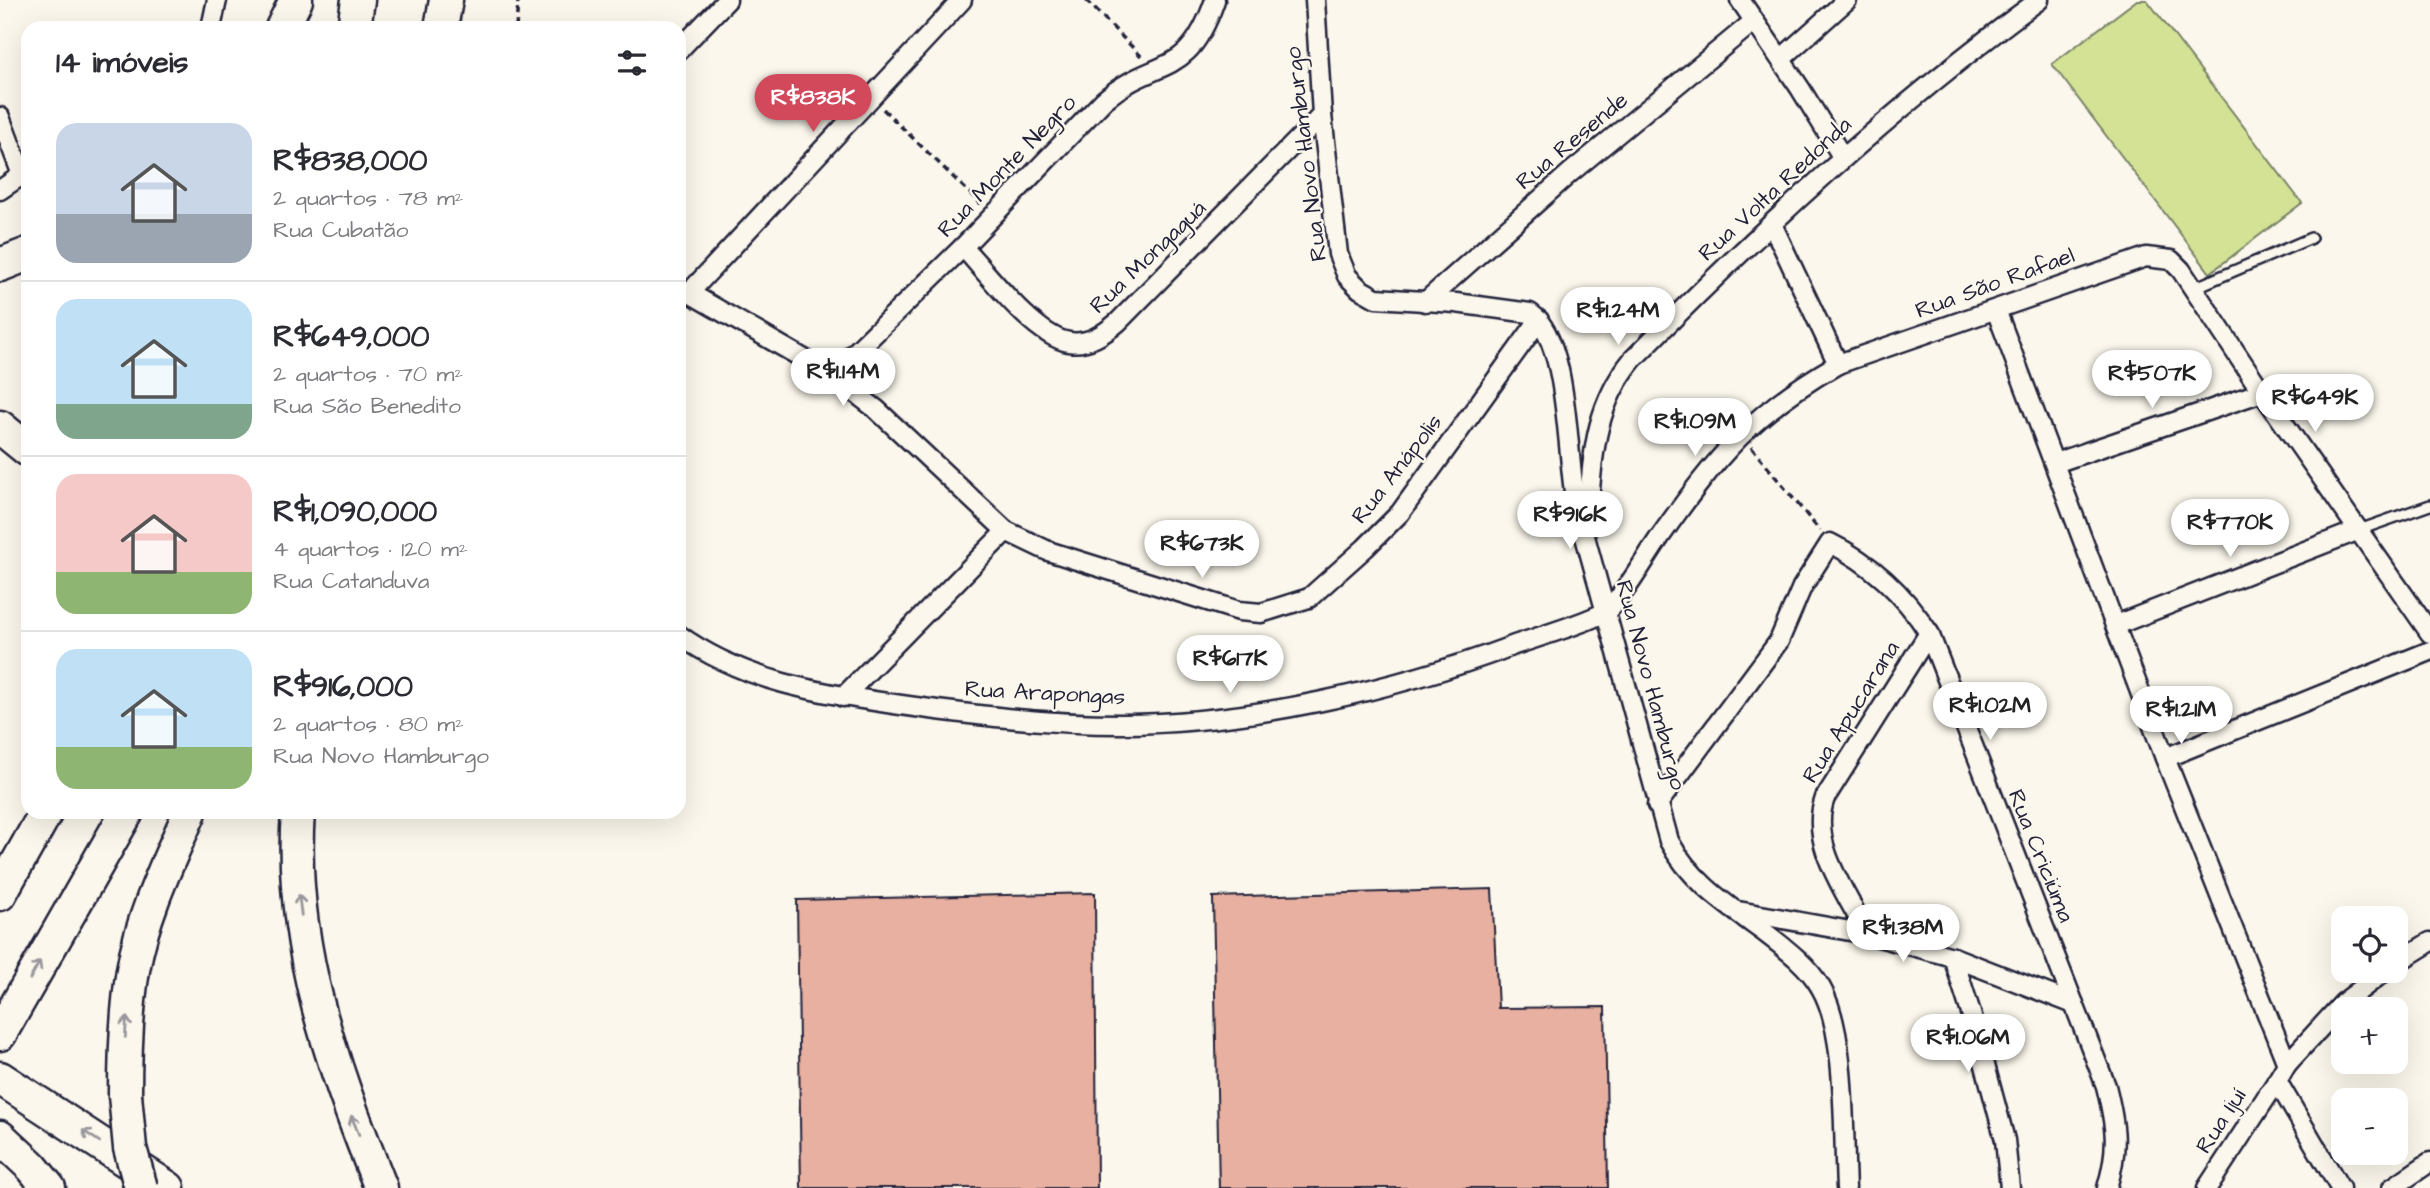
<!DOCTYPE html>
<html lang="pt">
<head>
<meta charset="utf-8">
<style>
	:root { --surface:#fff; --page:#f7f7f7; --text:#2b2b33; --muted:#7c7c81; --line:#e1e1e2; --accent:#d1495b }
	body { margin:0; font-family:"Architects Daughter",sans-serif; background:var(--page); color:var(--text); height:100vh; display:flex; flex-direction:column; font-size:26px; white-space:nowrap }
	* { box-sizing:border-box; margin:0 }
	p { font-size:23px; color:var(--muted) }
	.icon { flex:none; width:38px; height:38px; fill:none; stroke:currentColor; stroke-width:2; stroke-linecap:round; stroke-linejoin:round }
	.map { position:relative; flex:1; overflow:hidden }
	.sheet { position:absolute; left:21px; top:21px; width:665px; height:798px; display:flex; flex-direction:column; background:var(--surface); border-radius:21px; box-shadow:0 7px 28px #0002 }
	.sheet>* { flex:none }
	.tools { position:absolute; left:2331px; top:906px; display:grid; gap:14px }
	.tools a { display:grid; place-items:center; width:77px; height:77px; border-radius:14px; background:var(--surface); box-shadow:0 7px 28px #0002; font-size:35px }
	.price { position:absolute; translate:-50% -60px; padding:0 16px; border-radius:24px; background:#fff; color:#222; font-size:23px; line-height:46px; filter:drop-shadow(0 2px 4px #0008) }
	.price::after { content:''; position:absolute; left:50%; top:42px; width:21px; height:16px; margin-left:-10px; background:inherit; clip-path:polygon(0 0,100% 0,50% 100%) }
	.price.current { background:var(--accent); color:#fff }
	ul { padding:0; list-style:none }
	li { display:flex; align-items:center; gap:21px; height:175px; padding:0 35px }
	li+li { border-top:2px solid var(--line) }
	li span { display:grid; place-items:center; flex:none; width:196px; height:140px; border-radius:21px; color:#555 }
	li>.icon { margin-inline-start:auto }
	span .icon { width:84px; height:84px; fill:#fffc; stroke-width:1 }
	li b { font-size:30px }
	h2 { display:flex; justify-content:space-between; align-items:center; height:84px; padding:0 35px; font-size:30px }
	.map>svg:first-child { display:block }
	.green { fill:#d3e295; stroke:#7a8268; stroke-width:2 }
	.building { fill:#e8b0a0; stroke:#22223b; stroke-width:2 }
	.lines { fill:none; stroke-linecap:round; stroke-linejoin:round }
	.lane-casing { stroke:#22223b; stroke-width:14 }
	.street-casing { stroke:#22223b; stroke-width:23 }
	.highway-casing { stroke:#22223b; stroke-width:37 }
	.path { stroke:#22223b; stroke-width:3.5; stroke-dasharray:7 5; stroke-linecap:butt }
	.lane { stroke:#fbf7ec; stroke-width:9 }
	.street { stroke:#fbf7ec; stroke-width:18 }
	.highway { stroke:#fbf7ec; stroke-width:32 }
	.highway-bridge-casing { stroke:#22223b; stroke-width:37; stroke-linecap:butt }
	.highway-bridge { stroke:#fbf7ec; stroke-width:32 }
	.oneway { stroke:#99979c }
	.labels { text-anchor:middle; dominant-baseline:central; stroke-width:5; stroke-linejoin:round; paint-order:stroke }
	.street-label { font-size:23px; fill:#22223b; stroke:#fbf7ec }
</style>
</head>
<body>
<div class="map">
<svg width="2430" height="1188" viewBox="0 0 2430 1188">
	<rect width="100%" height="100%" fill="#fbf7ec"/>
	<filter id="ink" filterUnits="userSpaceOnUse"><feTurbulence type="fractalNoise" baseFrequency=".0143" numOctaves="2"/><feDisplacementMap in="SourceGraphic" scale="14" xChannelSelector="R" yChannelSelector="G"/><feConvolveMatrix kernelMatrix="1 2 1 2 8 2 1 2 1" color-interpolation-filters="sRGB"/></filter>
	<g filter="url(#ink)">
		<!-- green -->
		<path class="green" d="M2137 0H2147L2302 203 2210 273 2052 64Z"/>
		<!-- building -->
		<g class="building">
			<path d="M1492 889 1498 1008 1605 1007 1608 1188H1219L1213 897Z"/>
			<path d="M1095 893 1097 1188H801L797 900Z"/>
		</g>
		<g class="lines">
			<!-- lane casing -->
			<g class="lane-casing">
				<g id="lane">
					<path d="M2194 288 2311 238"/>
					<path d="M2359 530 2430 505"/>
				</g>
			</g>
			<!-- street casing -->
			<g class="street-casing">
				<g id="street">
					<path d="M1315 0 1322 115 1338 254 1347 276 1360 289 1376 298 1456 303 1530 313C1570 340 1566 456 1576 504L1669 841C1691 882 1727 905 1764 932 1785 948 1808 965 1821 988 1847 1032 1843 1134 1846 1188"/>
					<path d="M1740 0 1800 88 1843 158"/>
					<path d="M211 28 217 0"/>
					<path d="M679 50 727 0"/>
					<path d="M1781 59 1847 0"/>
					<path d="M0 117 22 175"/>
					<path d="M0 190 28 171"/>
					<path d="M1772 224 1838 364"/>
					<path d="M963 247C987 273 1035 337 1069 342 1088 345 1104 334 1118 322L1322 115"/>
					<path d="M679 287 832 375 876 409 1006 531"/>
					<path d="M689 293 962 0"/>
					<path d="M1425 302 1570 173 1753 22"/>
					<path d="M1996 310 2165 758 2287 1064 2277 1081 2340 1188"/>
					<path d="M832 375 963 247 1104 100C1157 55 1187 82 1215 0"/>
					<path d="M2055 463 2262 392"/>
					<path d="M1587 524C1593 461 1592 409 1633 359 1760 230 1893 107 2039 0"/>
					<path d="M2116 625 2359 530"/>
					<path d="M679 635C743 681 818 693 894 704 970 715 1046 724 1122 724 1250 723 1392 691 1512 646 1531 639 1597 620 1609 609 1629 589 1645 558 1662 534 1717 456 1753 412 1838 364L2146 257 2171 260 2181 270 2262 392 2430 633"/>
					<path d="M843 697 1006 531 1048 551 1239 611 1261 613 1309 598 1365 548 1400 513 1539 320"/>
					<path d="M2165 758 2430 651"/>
					<path d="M1657 805 1779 641 1802 587 1830 543C1871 563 1904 594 1929 633L2106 1086C2116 1127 2119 1147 2107 1188"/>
					<path d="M1738 911 1867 934 1953 957 2074 1004"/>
					<path d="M1867 934C1847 893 1808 844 1825 798L1929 633"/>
					<path d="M1953 957 1971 1013 2005 1140 2010 1188"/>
					<path d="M2396 963 2430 942"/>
					<path d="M2287 1064 2343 1003 2385 971"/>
					<path d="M2207 1188 2277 1081"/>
					<path d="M2392 1188 2430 1162"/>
				</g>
			</g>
			<!-- highway casing -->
			<g class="highway-casing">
				<g id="highway">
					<path d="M282 28 296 0"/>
					<path d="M354 28 358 0"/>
					<path d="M441 28 446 0"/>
					<path d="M0 265 28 254"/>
					<path d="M0 427 28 450"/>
					<path d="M298 812C288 942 333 1069 381 1188"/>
					<path d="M0 894 46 812"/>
					<path d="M0 1034 127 812"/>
					<path d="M0 1078 168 1188"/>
					<path d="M125 1095C125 1053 126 1012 133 970 142 916 168 862 190 812"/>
					<path d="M0 1137 32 1167 49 1188"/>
				</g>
			</g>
			<!-- path -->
			<g class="path">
				<path d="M1086 0 1141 56"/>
				<path d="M516 28 518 0"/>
				<path d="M883 109 981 204"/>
				<path d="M1751 447 1820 531"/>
			</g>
			<!-- lane -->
			<use href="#lane" class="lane"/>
			<!-- street -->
			<use href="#street" class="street"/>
			<!-- highway -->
			<use href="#highway" class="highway"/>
			<!-- highway-bridge casing -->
			<g class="highway-bridge-casing">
				<path id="highway-bridge" d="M125 1095 130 1148 141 1188"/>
			</g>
			<!-- highway-bridge -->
			<use href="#highway-bridge" class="highway-bridge"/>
		</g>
		<!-- one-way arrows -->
		<defs><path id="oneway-shaft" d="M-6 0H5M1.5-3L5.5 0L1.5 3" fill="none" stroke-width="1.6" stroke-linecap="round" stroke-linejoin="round" transform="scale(1.75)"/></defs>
		<g class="oneway">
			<use href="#oneway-shaft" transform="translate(300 905) rotate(-97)"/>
			<use href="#oneway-shaft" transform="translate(35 970) rotate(-61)"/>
			<use href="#oneway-shaft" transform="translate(126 1027) rotate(-86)"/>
			<use href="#oneway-shaft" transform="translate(355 1125) rotate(-112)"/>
			<use href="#oneway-shaft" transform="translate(91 1136) rotate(-146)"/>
		</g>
	</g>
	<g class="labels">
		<!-- street labels -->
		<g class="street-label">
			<text transform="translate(1572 141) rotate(-40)">Rua Resende</text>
			<text transform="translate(1306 154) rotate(-97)">Rua Novo Hamburgo</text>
			<text transform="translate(1007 166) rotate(-46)">Rua Monte Negro</text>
			<text transform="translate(1775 189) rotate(-43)">Rua Volta Redonda</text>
			<text transform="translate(1148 257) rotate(-44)">Rua Mongaguá</text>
			<text transform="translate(1995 283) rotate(-20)">Rua São Rafael</text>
			<text transform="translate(1397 469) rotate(-52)">Rua Anápolis</text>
			<text transform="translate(1651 685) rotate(75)">Rua Novo Hamburgo</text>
			<text transform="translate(1045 693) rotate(3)">Rua Arapongas</text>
			<text transform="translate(1851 712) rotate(-58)">Rua Apucarana</text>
			<text transform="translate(2041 856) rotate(68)">Rua Criciúma</text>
			<text transform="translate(2221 1121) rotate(-57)">Rua Ijuí</text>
		</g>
	</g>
</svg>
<div class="tools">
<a><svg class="icon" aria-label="locate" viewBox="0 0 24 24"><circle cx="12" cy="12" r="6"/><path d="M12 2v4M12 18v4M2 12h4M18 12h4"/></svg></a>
<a>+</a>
<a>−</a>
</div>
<b class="price current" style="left:813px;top:134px">R$838K</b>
<b class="price" style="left:1618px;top:347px">R$1.24M</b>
<b class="price" style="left:843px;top:408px">R$1.14M</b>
<b class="price" style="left:2152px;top:410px">R$507K</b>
<b class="price" style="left:2315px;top:434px">R$649K</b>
<b class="price" style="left:1695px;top:458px">R$1.09M</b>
<b class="price" style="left:1570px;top:551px">R$916K</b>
<b class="price" style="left:2230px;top:559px">R$770K</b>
<b class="price" style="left:1202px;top:580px">R$673K</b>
<b class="price" style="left:1230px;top:695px">R$617K</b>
<b class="price" style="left:1990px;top:742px">R$1.02M</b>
<b class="price" style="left:2181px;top:746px">R$1.21M</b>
<b class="price" style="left:1903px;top:964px">R$1.38M</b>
<b class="price" style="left:1968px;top:1074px">R$1.06M</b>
<section class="sheet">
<h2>14 imóveis<svg class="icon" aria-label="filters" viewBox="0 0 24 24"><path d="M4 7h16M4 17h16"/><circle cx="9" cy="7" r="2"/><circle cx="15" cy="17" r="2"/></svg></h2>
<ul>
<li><span style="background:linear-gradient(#c9d6e8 65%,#9aa5b1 0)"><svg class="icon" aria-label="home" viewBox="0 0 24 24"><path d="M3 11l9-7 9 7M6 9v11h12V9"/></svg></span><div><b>R$838,000</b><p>2 quartos · 78 m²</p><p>Rua Cubatão</p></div></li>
<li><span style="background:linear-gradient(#bfe0f5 75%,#7fa58c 0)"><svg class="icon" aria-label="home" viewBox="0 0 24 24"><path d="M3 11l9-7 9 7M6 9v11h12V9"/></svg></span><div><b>R$649,000</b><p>2 quartos · 70 m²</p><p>Rua São Benedito</p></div></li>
<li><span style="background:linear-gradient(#f6c9c9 70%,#8fb573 0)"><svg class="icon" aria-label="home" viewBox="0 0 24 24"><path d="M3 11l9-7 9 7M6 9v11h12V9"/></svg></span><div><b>R$1,090,000</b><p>4 quartos · 120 m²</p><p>Rua Catanduva</p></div></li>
<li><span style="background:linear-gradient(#bfe0f5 70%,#8fb573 0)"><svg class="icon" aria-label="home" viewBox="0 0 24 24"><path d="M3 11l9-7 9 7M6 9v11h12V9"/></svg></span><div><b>R$916,000</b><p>2 quartos · 80 m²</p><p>Rua Novo Hamburgo</p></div></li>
</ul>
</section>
</div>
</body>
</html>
